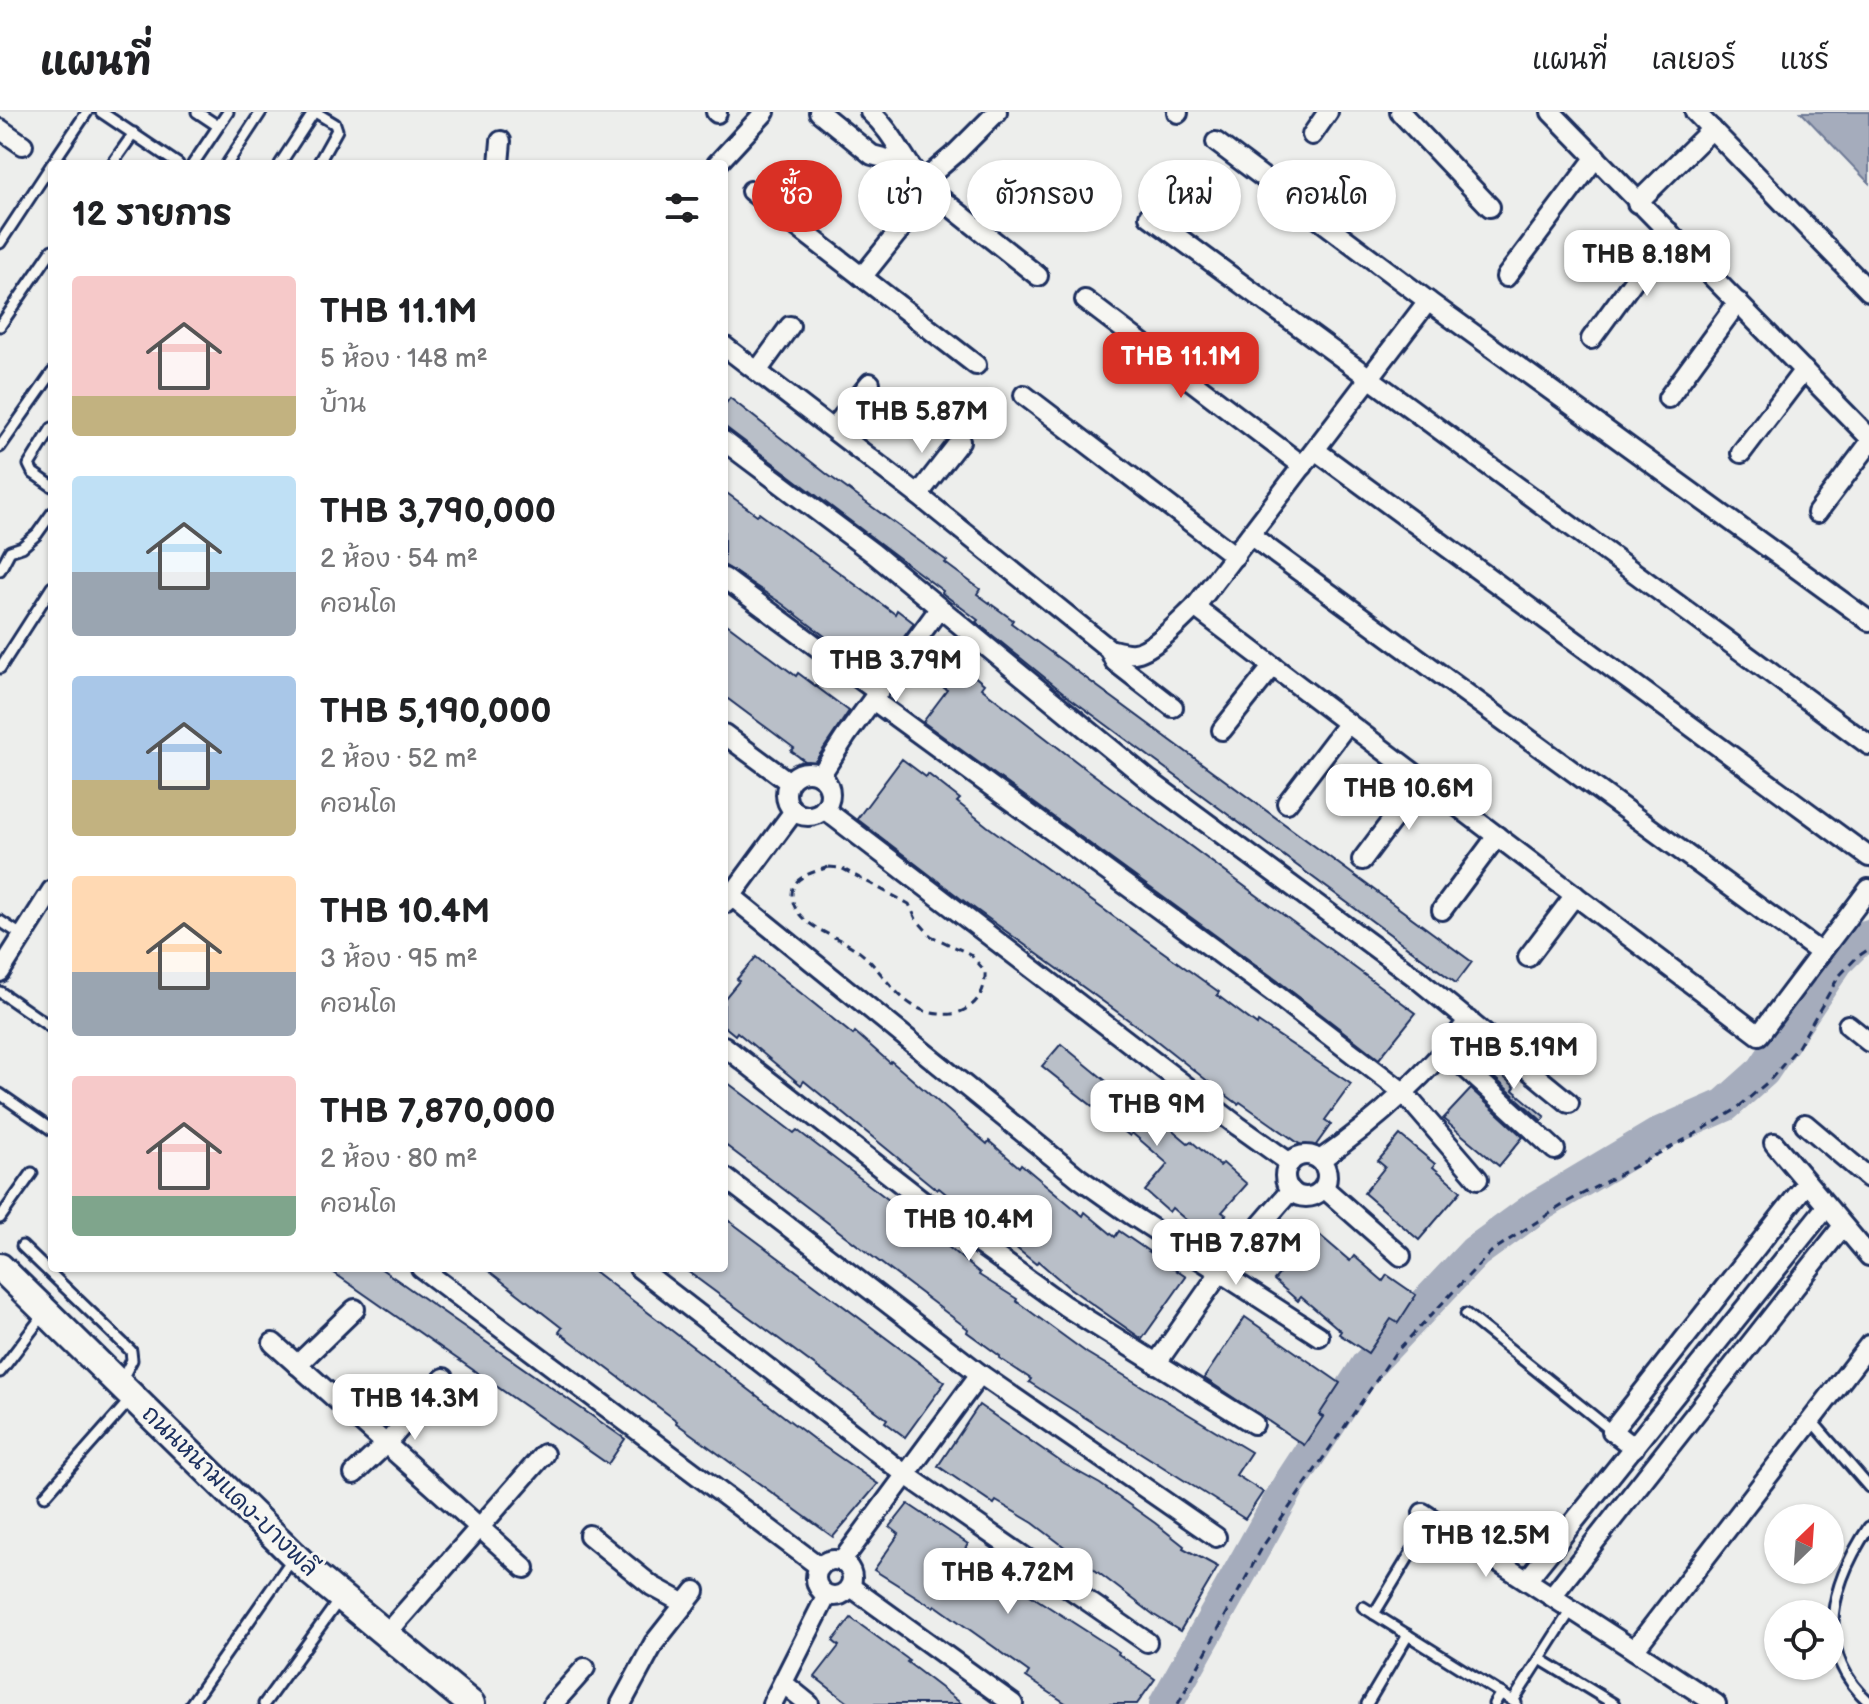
<!DOCTYPE html>
<html lang="th">
<head>
<meta charset="utf-8">
<style>
	:root { --surface:#fff; --page:#f6f6f6; --text:#202124; --muted:#757577; --line:#e0e0e0; --accent:#d93025 }
	body { margin:0; font-family:"Balsamiq Sans","Playpen Sans Thai",sans-serif; background:var(--page); color:var(--text); height:100vh; display:flex; flex-direction:column; font-size:30px; white-space:nowrap }
	* { box-sizing:border-box; margin:0 }
	p { font-size:26px; color:var(--muted) }
	.icon { flex:none; width:44px; height:44px; fill:none; stroke:currentColor; stroke-width:2; stroke-linecap:round; stroke-linejoin:round }
	.map { position:relative; flex:1; overflow:hidden }
	.sheet { position:absolute; left:48px; top:48px; width:680px; height:1112px; display:flex; flex-direction:column; background:var(--surface); border-radius:8px; box-shadow:0 2px 6px #0004 }
	.sheet>* { flex:none }
	.guide { position:absolute; left:752px; top:48px; width:760px; height:72px; display:flex; gap:16px }
	.needle { width:52px; rotate:25deg }
	.fabs { position:absolute; left:1764px; top:1392px; display:grid; gap:16px }
	.fabs a { display:grid; place-items:center; width:80px; height:80px; border-radius:50%; background:var(--surface); box-shadow:0 2px 6px #0004; font-size:40px }
	.price { position:absolute; translate:-50% -68px; padding:0 18px; border-radius:16px; background:#fff; color:#222; font-size:26px; line-height:52px; filter:drop-shadow(0 2px 4px #0008) }
	.price::after { content:''; position:absolute; left:50%; top:48px; width:24px; height:18px; margin-left:-12px; background:inherit; clip-path:polygon(0 0,100% 0,50% 100%) }
	.price.active { background:var(--accent); color:#fff }
	ul { padding:0; list-style:none }
	li { display:flex; align-items:center; gap:24px; height:200px; padding:0 24px }
	li span { display:grid; place-items:center; flex:none; width:224px; height:160px; border-radius:8px; color:#555 }
	li>.icon { margin-inline-start:auto }
	span .icon { width:96px; height:96px; fill:#fffc; stroke-width:1 }
	li b { font-size:34px }
	h2 { display:flex; justify-content:space-between; align-items:center; height:96px; padding:0 24px; font-size:34px }
	.pill { padding:0 28px; border-radius:36px; background:var(--surface); box-shadow:0 2px 6px #0004; font-size:28px; line-height:72px }
	.pill.active { background:var(--accent); color:#fff }
	header { display:flex; align-items:center; gap:48px; box-sizing:border-box; height:112px; padding:0 40px; background:var(--surface); border-bottom:2px solid var(--line) }
	header strong { font-size:38px }
	nav { display:flex; gap:44px; margin-inline-start:auto; font-size:28px }
	.map>svg:first-child { display:block }
	.water { fill:#a5acbc; stroke:#6e7a96; stroke-width:2 }
	.lines { fill:none; stroke-linecap:round; stroke-linejoin:round }
	.river { stroke:#a5acbc; stroke-width:34 }
	.building { fill:#b9bfc8; stroke:#1b2f5e; stroke-width:2 }
	.service-casing { stroke:#1b2f5e; stroke-width:15 }
	.minor-casing { stroke:#1b2f5e; stroke-width:24 }
	.secondary-casing { stroke:#1b2f5e; stroke-width:32 }
	.path { stroke:#1b2f5e; stroke-width:3; stroke-dasharray:8 6; stroke-linecap:butt }
	.service { stroke:#f6f6f2; stroke-width:9 }
	.minor { stroke:#f6f6f2; stroke-width:18 }
	.secondary { stroke:#f6f6f2; stroke-width:26 }
	.labels { text-anchor:middle; dominant-baseline:central; stroke-width:6; stroke-linejoin:round; paint-order:stroke }
	.street-label { font-size:24px; fill:#1b2f5e; stroke:#f6f6f2 }
</style>
</head>
<body>
<header>
<strong>แผนที่</strong>
<nav><a>แผนที่</a><a>เลเยอร์</a><a>แชร์</a></nav>
</header>
<div class="map">
<svg width="1869" height="1592" viewBox="0 0 1869 1592">
	<rect width="100%" height="100%" fill="#edeeec"/>
	<filter id="ink" filterUnits="userSpaceOnUse"><feTurbulence type="fractalNoise" baseFrequency=".0125" numOctaves="2"/><feDisplacementMap in="SourceGraphic" scale="16" xChannelSelector="R" yChannelSelector="G"/><feConvolveMatrix kernelMatrix="1 2 1 2 8 2 1 2 1" color-interpolation-filters="sRGB"/></filter>
	<g filter="url(#ink)">
		<!-- water -->
		<path class="water" d="M1801 0H1869V71Z"/>
		<g class="lines">
			<!-- river -->
			<path class="river" d="M1166 1592 1289 1373 1367 1254 1475 1140 1537 1095 1661 1021 1725 993 1763 959 1837 849 1858 828 1869 824"/>
		</g>
		<!-- building -->
		<g class="building">
			<path d="M730 286 828 363 947 449 945 451 980 477 977 482 1013 508 1011 511 1472 850 1456 871 1070 586 976 510 978 508 942 481 943 479 724 314V294Z"/>
			<path d="M724 379 757 403 759 401 895 502 897 498 914 511 876 563 781 491 724 453Z"/>
			<path d="M724 510 796 564 798 561 849 599 812 654 791 639 794 636 724 584Z"/>
			<path d="M962 554 984 572 981 576 1082 654 1416 901 1379 947 1282 872 923 610 947 578 944 576Z"/>
			<path d="M902 647 926 665 928 662 960 687 957 690 987 714 1219 880 1217 883 1257 913 1258 910 1351 972 1325 1008 1331 1012 1311 1040 1240 990 1238 992 1215 975 1152 925 960 786 857 707Z"/>
			<path d="M756 845 853 923 855 920 890 951 891 949 987 1032 989 1029 1019 1055 1021 1052 1083 1104 1085 1100 1115 1125 1119 1119 1186 1165 1142 1227 1068 1175 1038 1149 1036 1152 972 1100 970 1102 939 1076 937 1078 804 969 801 973 737 920 735 923 724 914V887L739 869 737 867Z"/>
			<path d="M1061 932 1123 983 1125 981 1155 1006 1156 1004 1188 1031 1191 1029 1220 1054 1223 1051 1247 1072 1222 1100 1226 1103 1206 1125 1172 1096 1169 1100 1145 1079 1168 1052 1132 1021 1130 1024 1042 954Z"/>
			<path d="M1491 954 1515 975 1513 978 1545 1005 1542 1009 1487 959Z"/>
			<path d="M724 968 794 1021 797 1018 919 1111 980 1161 979 1163 1017 1187 1016 1189 1087 1241 1251 1340 1236 1363 1263 1380 1245 1407 1029 1270 1031 1267 999 1246 1000 1244 967 1220 968 1217 724 1032Z"/>
			<path d="M1471 977 1523 1025 1499 1054 1443 1007Z"/>
			<path d="M1400 1023 1435 1052 1433 1055 1461 1079 1419 1128 1364 1081 1385 1055 1378 1049Z"/>
			<path d="M724 1105 945 1270 905 1325 885 1310 887 1307 683 1156H724Z"/>
			<path d="M1316 1120 1350 1149 1354 1144 1383 1169 1387 1163 1416 1183 1398 1211 1391 1207 1368 1241 1339 1222 1341 1219 1301 1185 1298 1189 1274 1168Z"/>
			<path d="M327 1156H380L625 1327 608 1352Z"/>
			<path d="M485 1156H590L816 1329 878 1372 833 1425 676 1311 677 1309 559 1220 562 1216Z"/>
			<path d="M1245 1205 1340 1271 1319 1303 1323 1305 1304 1333 1204 1266Z"/>
			<path d="M979 1293 1064 1352 1100 1372 1155 1411 1184 1434 1183 1436 1218 1455 1180 1519 1154 1503 1033 1411 996 1389 994 1392 938 1354Z"/>
			<path d="M908 1392 968 1432 965 1437 1027 1481 1119 1540 1118 1542 1155 1567 1137 1592H1067L1026 1565 1029 1560 935 1493 933 1495 874 1458 899 1422 890 1415Z"/>
			<path d="M851 1506 909 1548 907 1550 962 1592H850L815 1565 839 1534 833 1529Z"/>
		</g>
		<g class="lines">
			<!-- service casing -->
			<g class="service-casing">
				<g id="service">
					<path d="M101 0 178 52"/>
					<path d="M197 0 218 14"/>
					<path d="M315 0 335 12 337 18 318 52"/>
					<path d="M52 52 87 0"/>
					<path d="M112 52 134 21"/>
					<path d="M193 52 228 0"/>
					<path d="M227 52 261 0"/>
					<path d="M280 52 314 0"/>
					<path d="M0 131 52 52"/>
					<path d="M0 214 52 138"/>
					<path d="M52 316 29 353 33 361 52 374"/>
					<path d="M0 335 52 261"/>
					<path d="M0 458 10 439 22 435 37 422 52 401"/>
					<path d="M0 556 52 475"/>
					<path d="M0 809 23 824"/>
					<path d="M0 880 52 916"/>
					<path d="M0 982 52 1018"/>
					<path d="M0 1106 32 1061"/>
					<path d="M22 1134 131 1239 132 1248 121 1269"/>
					<path d="M1466 1202 1612 1319"/>
					<path d="M0 1260 44 1202"/>
					<path d="M1811 1308 1869 1375"/>
					<path d="M45 1384 130 1288"/>
					<path d="M1869 1415C1831 1472 1812 1538 1869 1590"/>
					<path d="M1363 1495 1513 1589"/>
					<path d="M1374 1502 1432 1406"/>
					<path d="M1540 1547 1614 1592"/>
					<path d="M1516 1591 1513 1589 1571 1498"/>
					<path d="M191 1592 293 1446"/>
					<path d="M264 1592 339 1488"/>
					<path d="M1367 1592 1408 1523"/>
					<path d="M1494 1592 1501 1581"/>
				</g>
			</g>
			<!-- minor casing -->
			<g class="minor-casing">
				<g id="minor">
					<path d="M716 0 717 1"/>
					<path d="M819 0 872 43 907 52"/>
					<path d="M870 0C893 20 903 47 922 70L956 41 997 0"/>
					<path d="M1177 0 1178 1"/>
					<path d="M1400 0 1490 95"/>
					<path d="M1551 0 1869 325"/>
					<path d="M1695 0 1869 179"/>
					<path d="M0 17 23 33"/>
					<path d="M1312 23 1328 0"/>
					<path d="M1216 30 1428 189 1869 509"/>
					<path d="M499 52 501 29"/>
					<path d="M717 52 765 0"/>
					<path d="M751 79 976 253"/>
					<path d="M1637 91 1712 17"/>
					<path d="M1149 104 1869 633"/>
					<path d="M862 165 931 79 1038 164"/>
					<path d="M1506 165 1596 45"/>
					<path d="M1085 188 1303 354"/>
					<path d="M1591 227 1669 120"/>
					<path d="M724 234 918 383 1109 537C1117 539 1126 542 1134 541 1153 539 1181 508 1195 495L1428 189"/>
					<path d="M758 258 790 214"/>
					<path d="M1024 283 1235 444"/>
					<path d="M1668 286 1738 190"/>
					<path d="M833 317 870 271"/>
					<path d="M724 329 873 441 1150 669 1415 865 1569 991"/>
					<path d="M1315 338 1869 745"/>
					<path d="M1741 341 1804 258"/>
					<path d="M918 383 960 329"/>
					<path d="M1817 401 1869 332"/>
					<path d="M1250 423 1821 841"/>
					<path d="M724 466 878 580"/>
					<path d="M1195 495 1759 923 1869 777"/>
					<path d="M1109 537 1115 550 1173 595"/>
					<path d="M873 588 1275 882 1403 980 1478 1067"/>
					<path d="M1222 618 1273 554"/>
					<path d="M724 622 789 670"/>
					<circle cx="808" cy="682" r="22"/>
					<path d="M820 664 846 624 939 497"/>
					<path d="M1287 691 1348 611"/>
					<path d="M824 697 1238 1014 1290 1051"/>
					<path d="M1362 748 1423 667"/>
					<path d="M724 778 1079 1066 1130 1102 1319 1224"/>
					<path d="M726 791 794 699"/>
					<path d="M1442 798 1497 724"/>
					<path d="M1528 845 1575 783"/>
					<path d="M0 860 52 778"/>
					<path d="M1848 913 1869 930"/>
					<path d="M724 934 972 1127 1065 1194 1254 1312"/>
					<path d="M1446 938 1555 1038"/>
					<path d="M1805 1012 1869 1066"/>
					<path d="M1774 1031 1869 1144"/>
					<circle cx="1306" cy="1064" r="21"/>
					<path d="M1320 1048C1376 1009 1428 962 1469 908"/>
					<path d="M724 1065 980 1262 1216 1425"/>
					<path d="M1324 1076 1401 1144"/>
					<path d="M421 1156 820 1455"/>
					<path d="M639 1156 906 1363 1147 1530"/>
					<path d="M273 1231 525 1456"/>
					<path d="M1156 1252 1221 1159 1291 1078"/>
					<path d="M297 1253 355 1197"/>
					<path d="M1634 1336 1612 1319 1806 1072"/>
					<path d="M354 1362 386 1332 444 1266"/>
					<path d="M1423 1401 1634 1538"/>
					<path d="M589 1423 652 1474 685 1492"/>
					<circle cx="834" cy="1466" r="18"/>
					<path d="M842 1449 980 1262"/>
					<path d="M1527 1468 1826 1095"/>
					<path d="M851 1475 1013 1592"/>
					<path d="M1552 1484 1843 1114"/>
					<path d="M386 1522 544 1342"/>
					<path d="M783 1571 809 1592"/>
					<path d="M553 1592 585 1556"/>
					<path d="M621 1592 654 1531 695 1479"/>
					<path d="M772 1592 827 1483"/>
					<path d="M1716 1592 1634 1538 1869 1233"/>
				</g>
			</g>
			<!-- secondary casing -->
			<g class="secondary-casing">
				<path id="secondary" d="M0 1155 312 1461 471 1592"/>
			</g>
			<!-- path -->
			<g class="path">
				<path d="M829 755 841 756 909 792 916 807 931 824 970 842 985 859C986 874 981 887 968 896 958 902 950 903 939 902 896 898 886 857 854 836 834 822 792 813 792 782 792 764 815 760 829 755Z"/>
				<path d="M1178 1592 1263 1434 1395 1241 1492 1139 1569 1089 1690 1025 1735 998 1769 969 1798 935 1839 864 1857 845 1869 837"/>
			</g>
			<!-- service -->
			<use href="#service" class="service"/>
			<!-- minor -->
			<use href="#minor" class="minor"/>
			<!-- secondary -->
			<use href="#secondary" class="secondary"/>
		</g>
	</g>
	<g class="labels">
		<!-- street labels -->
		<g class="street-label">
			<text transform="translate(230 1379) rotate(44)">ถนนหนามแดง-บางพลี</text>
		</g>
	</g>
</svg>
<div class="fabs">
<a><svg class="needle" viewBox="-14 -14 28 28"><path d="M0-13l5 13h-10z" fill="#e53935"/><path d="M0 13l5-13h-10z" fill="#757577"/></svg></a>
<a><svg class="icon" aria-label="locate" viewBox="0 0 24 24"><circle cx="12" cy="12" r="6"/><path d="M12 2v4M12 18v4M2 12h4M18 12h4"/></svg></a>
</div>
<b class="price" style="left:1647px;top:186px">THB 8.18M</b>
<b class="price active" style="left:1181px;top:288px">THB 11.1M</b>
<b class="price" style="left:922px;top:343px">THB 5.87M</b>
<b class="price" style="left:896px;top:592px">THB 3.79M</b>
<b class="price" style="left:1409px;top:720px">THB 10.6M</b>
<b class="price" style="left:1514px;top:979px">THB 5.19M</b>
<b class="price" style="left:1157px;top:1036px">THB 9M</b>
<b class="price" style="left:969px;top:1151px">THB 10.4M</b>
<b class="price" style="left:1236px;top:1175px">THB 7.87M</b>
<b class="price" style="left:415px;top:1330px">THB 14.3M</b>
<b class="price" style="left:1486px;top:1467px">THB 12.5M</b>
<b class="price" style="left:1008px;top:1504px">THB 4.72M</b>
<div class="guide">
<a class="pill active">ซื้อ</a>
<a class="pill">เช่า</a>
<a class="pill">ตัวกรอง</a>
<a class="pill">ใหม่</a>
<a class="pill">คอนโด</a>
</div>
<section class="sheet">
<h2>12 รายการ<svg class="icon" aria-label="filters" viewBox="0 0 24 24"><path d="M4 7h16M4 17h16"/><circle cx="9" cy="7" r="2"/><circle cx="15" cy="17" r="2"/></svg></h2>
<ul>
<li><span style="background:linear-gradient(#f6c9c9 75%,#c2b280 0)"><svg class="icon" aria-label="home" viewBox="0 0 24 24"><path d="M3 11l9-7 9 7M6 9v11h12V9"/></svg></span><div><b>THB 11.1M</b><p>5 ห้อง · 148 m²</p><p>บ้าน</p></div></li>
<li><span style="background:linear-gradient(#bfe0f5 60%,#9aa5b1 0)"><svg class="icon" aria-label="home" viewBox="0 0 24 24"><path d="M3 11l9-7 9 7M6 9v11h12V9"/></svg></span><div><b>THB 3,790,000</b><p>2 ห้อง · 54 m²</p><p>คอนโด</p></div></li>
<li><span style="background:linear-gradient(#a9c7e8 65%,#c2b280 0)"><svg class="icon" aria-label="home" viewBox="0 0 24 24"><path d="M3 11l9-7 9 7M6 9v11h12V9"/></svg></span><div><b>THB 5,190,000</b><p>2 ห้อง · 52 m²</p><p>คอนโด</p></div></li>
<li><span style="background:linear-gradient(#ffd9b3 60%,#9aa5b1 0)"><svg class="icon" aria-label="home" viewBox="0 0 24 24"><path d="M3 11l9-7 9 7M6 9v11h12V9"/></svg></span><div><b>THB 10.4M</b><p>3 ห้อง · 95 m²</p><p>คอนโด</p></div></li>
<li><span style="background:linear-gradient(#f6c9c9 75%,#7fa58c 0)"><svg class="icon" aria-label="home" viewBox="0 0 24 24"><path d="M3 11l9-7 9 7M6 9v11h12V9"/></svg></span><div><b>THB 7,870,000</b><p>2 ห้อง · 80 m²</p><p>คอนโด</p></div></li>
</ul>
</section>
</div>
</body>
</html>
